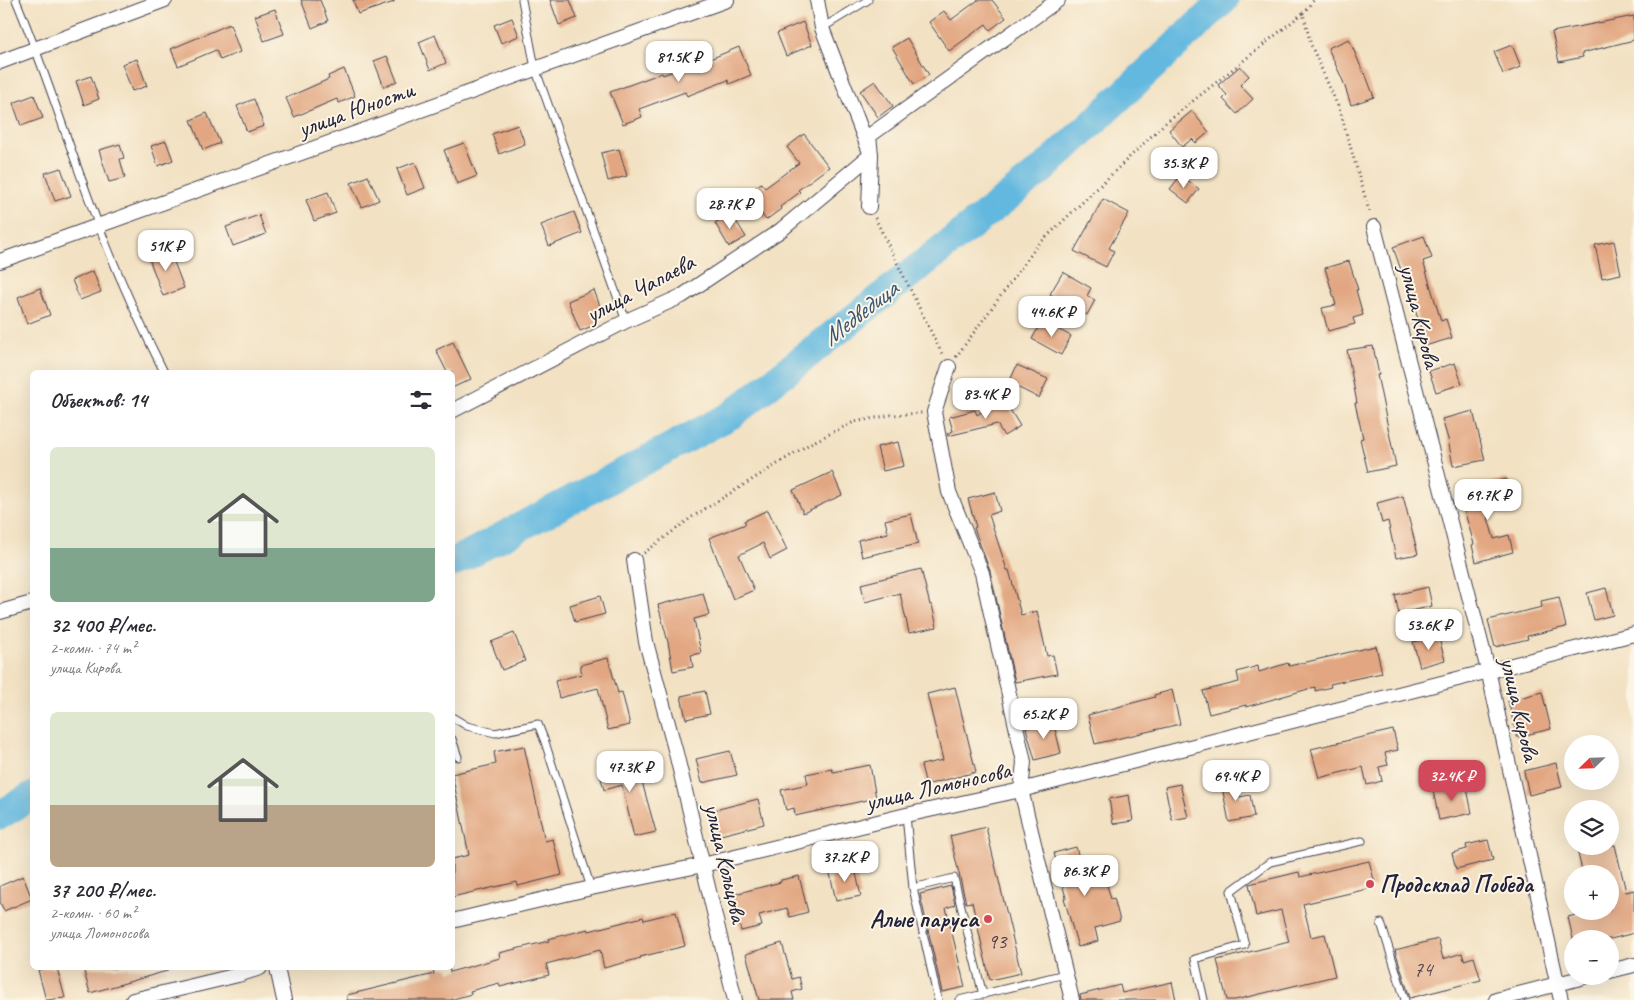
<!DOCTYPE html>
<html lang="ru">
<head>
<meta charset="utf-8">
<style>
	:root { --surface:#fff; --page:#f2f2f3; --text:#2b2b33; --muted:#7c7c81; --accent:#d1495b }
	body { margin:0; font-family:Caveat,sans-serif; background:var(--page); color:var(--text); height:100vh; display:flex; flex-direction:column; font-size:19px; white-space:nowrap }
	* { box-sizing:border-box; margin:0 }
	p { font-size:16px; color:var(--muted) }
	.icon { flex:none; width:28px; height:28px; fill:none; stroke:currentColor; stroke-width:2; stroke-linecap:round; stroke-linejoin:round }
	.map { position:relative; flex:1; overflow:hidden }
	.drawer { position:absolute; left:30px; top:370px; width:425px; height:600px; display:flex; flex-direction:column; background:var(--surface); border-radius:8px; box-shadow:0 5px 20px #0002 }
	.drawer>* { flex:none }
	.needle { width:32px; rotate:247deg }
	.buttons { position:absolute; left:1564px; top:735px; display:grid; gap:10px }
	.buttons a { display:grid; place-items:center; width:55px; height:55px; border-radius:50%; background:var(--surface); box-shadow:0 5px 20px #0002; font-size:25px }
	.price { position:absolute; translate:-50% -42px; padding:0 11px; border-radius:10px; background:#fff; color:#222; font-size:16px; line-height:32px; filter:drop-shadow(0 1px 2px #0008) }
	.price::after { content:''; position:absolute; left:50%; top:30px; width:15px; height:11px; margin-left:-8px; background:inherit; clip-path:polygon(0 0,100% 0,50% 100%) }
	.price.selected { background:var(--accent); color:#fff }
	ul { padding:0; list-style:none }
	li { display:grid; align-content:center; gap:10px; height:265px; padding:0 20px }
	li span { display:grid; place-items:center; height:155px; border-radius:8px; color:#555 }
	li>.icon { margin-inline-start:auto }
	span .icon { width:90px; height:90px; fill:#fffc; stroke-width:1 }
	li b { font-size:21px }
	h2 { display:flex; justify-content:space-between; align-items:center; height:60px; padding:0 20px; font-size:21px }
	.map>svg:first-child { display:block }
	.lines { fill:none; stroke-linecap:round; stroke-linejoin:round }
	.river { stroke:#62b8df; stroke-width:29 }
	.building { fill:#e2a782 }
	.lane-casing { stroke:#413f4f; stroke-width:9 }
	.street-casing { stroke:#413f4f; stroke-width:16 }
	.path { stroke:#413f4f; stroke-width:3; stroke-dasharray:1 4; stroke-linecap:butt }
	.lane { stroke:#fff; stroke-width:7 }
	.street { stroke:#fff; stroke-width:14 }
	.poi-dot { fill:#d1495b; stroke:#fcf5e5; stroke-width:2 }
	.labels { text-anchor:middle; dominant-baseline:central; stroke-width:4; stroke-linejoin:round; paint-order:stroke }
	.number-label { font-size:21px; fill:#52434d }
	.street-label { font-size:24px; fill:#22223b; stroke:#fcf5e5 }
	.poi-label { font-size:24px; font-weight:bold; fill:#22223b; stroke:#fcf5e5; text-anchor:start }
	.water-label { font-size:25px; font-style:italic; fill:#385674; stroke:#fcf5e5 }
</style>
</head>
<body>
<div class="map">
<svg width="1634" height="1000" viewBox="0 0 1634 1000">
	<rect width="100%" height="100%" fill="#fcf5e5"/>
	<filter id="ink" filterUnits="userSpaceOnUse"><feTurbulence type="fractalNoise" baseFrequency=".02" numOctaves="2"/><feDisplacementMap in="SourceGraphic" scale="10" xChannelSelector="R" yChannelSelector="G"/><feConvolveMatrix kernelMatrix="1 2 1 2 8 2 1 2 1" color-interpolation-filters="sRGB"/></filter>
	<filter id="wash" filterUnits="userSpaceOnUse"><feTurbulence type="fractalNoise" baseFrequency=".0096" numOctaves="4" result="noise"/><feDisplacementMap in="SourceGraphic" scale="20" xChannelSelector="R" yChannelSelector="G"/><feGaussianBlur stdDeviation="1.12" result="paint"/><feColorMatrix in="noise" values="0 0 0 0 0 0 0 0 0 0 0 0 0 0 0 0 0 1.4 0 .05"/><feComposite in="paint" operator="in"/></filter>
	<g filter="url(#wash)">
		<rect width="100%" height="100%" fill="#f2e1c2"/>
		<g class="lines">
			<!-- river -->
			<g class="river">
				<path d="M452 563 731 415 1043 169 1224 0"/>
				<path d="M0 815 32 796"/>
			</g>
		</g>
		<g id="blocks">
			<!-- building -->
			<g class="building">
				<path d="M301 0H320L328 21 312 28Z"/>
				<path d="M353 0H394V2L358 14Z"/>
				<path d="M550 0H570L577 18 559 25Z"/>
				<path d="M978 0H992L1006 18 990 30 986 24 949 51 929 22 944 11 951 20Z"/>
				<path d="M275 9 284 34 264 41 255 16Z"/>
				<path d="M1634 16V40L1582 53 1583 57 1559 62 1552 32Z"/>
				<path d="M512 18 519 36 501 43 494 25Z"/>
				<path d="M803 22 812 45 786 56 777 33Z"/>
				<path d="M230 24 240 52 220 60 216 50 178 66 171 49Z"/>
				<path d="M435 35 446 63 430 70 419 42Z"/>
				<path d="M907 38 929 75 914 84 892 47Z"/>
				<path d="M1349 39 1364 74 1365 73 1374 97 1351 105 1343 81 1328 48Z"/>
				<path d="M1512 45 1521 67 1503 74 1494 52Z"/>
				<path d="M739 47 751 75 729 84 728 80 687 96 685 92 639 109 642 117 623 124 610 92 662 73 663 75 697 62 698 64Z"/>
				<path d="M387 56 397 81 384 87 374 61Z"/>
				<path d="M137 59 147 86 132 91 122 64Z"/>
				<path d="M1240 66 1249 76 1240 85 1253 99 1237 114 1223 99 1227 95 1218 85Z"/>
				<path d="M344 69 355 96 339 103 337 99 294 117 286 98 329 79 328 76Z"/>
				<path d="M91 76 99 99 84 105 76 81Z"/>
				<path d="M875 81 893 106 878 117 860 91Z"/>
				<path d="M34 95 43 118 21 126 13 103Z"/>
				<path d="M254 99 264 126 247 132 237 106Z"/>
				<path d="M1192 111 1209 132 1196 143 1192 139 1182 147 1169 130Z"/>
				<path d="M207 113 220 143 203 150 191 120Z"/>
				<path d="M518 125 525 144 499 154 492 134Z"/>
				<path d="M804 134 829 167 798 190 800 192 780 207 781 209 766 220 746 194 761 183 765 188 799 163 787 147Z"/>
				<path d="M166 141 173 160 158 166 151 146Z"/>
				<path d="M464 143 477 176 457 184 444 150Z"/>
				<path d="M120 144 124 158 120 159 125 178 109 182 99 150Z"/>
				<path d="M619 149 627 176 608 181 601 153Z"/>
				<path d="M415 162 425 188 407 195 397 169Z"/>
				<path d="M61 168 71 196 55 201 45 173Z"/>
				<path d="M1181 175 1199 189 1188 203 1170 189Z"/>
				<path d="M368 176 379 200 362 207 351 183Z"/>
				<path d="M328 192 336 213 314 221 306 200Z"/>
				<path d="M1103 199 1129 213 1109 248 1114 251 1106 267 1074 251Z"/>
				<path d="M574 212 582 233 549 246 541 225Z"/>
				<path d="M731 213 746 237 729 247 715 223Z"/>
				<path d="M259 215 266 234 233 246 226 227Z"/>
				<path d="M1424 236 1432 258 1423 261 1441 321 1446 319 1452 338 1425 346 1419 327H1421L1393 247Z"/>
				<path d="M1614 241 1621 274 1602 278 1595 245Z"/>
				<path d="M169 249 184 288 163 296 148 256Z"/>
				<path d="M1349 261 1358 290H1356L1363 315 1353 318 1355 324 1328 331 1322 308 1336 305 1325 268Z"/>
				<path d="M93 271 101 292 80 300 72 280Z"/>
				<path d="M1063 272 1091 288 1087 296 1095 300 1087 315 1050 294Z"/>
				<path d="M40 288 50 315 27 324 18 297Z"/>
				<path d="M594 290 603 314 594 317 597 324 580 331 568 301Z"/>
				<path d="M1042 321 1071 336 1061 355 1032 339Z"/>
				<path d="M453 342 471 379 452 388V372H447L436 350Z"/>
				<path d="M1373 346 1379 375H1377L1396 466 1368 472 1360 439 1363 438 1355 403H1357L1347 350Z"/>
				<path d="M1455 363 1462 384 1436 392 1429 371Z"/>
				<path d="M1017 365 1048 379 1039 398 1009 383Z"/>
				<path d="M1003 398 1020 426 1004 436 997 424 948 436 947 434 953 431 949 417 975 410 977 415Z"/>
				<path d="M1473 411 1485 460 1453 466 1448 439 1442 419Z"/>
				<path d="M898 442 904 466 883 471 877 447Z"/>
				<path d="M832 472 842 495 803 513 793 490Z"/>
				<path d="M1507 479 1512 501 1485 507 1494 539 1509 535 1513 552 1476 562 1472 545 1474 544 1463 506 1481 501 1477 486Z"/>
				<path d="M995 492 1000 511 989 515 1007 570H1009L1021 615 1037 611 1047 656 1053 655 1057 674 1015 682 990 571 974 528 976 527 968 499Z"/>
				<path d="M1403 496 1418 554 1396 558 1388 521 1382 523 1377 503Z"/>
				<path d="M768 510 787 550 770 559 763 543 739 555 754 590 733 599 709 538 746 524 744 521Z"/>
				<path d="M911 514 918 544 862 557 858 540 888 533 885 520Z"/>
				<path d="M921 569 930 605H932L937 627 909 633 900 593 865 602 861 584Z"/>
				<path d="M1428 587 1432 606 1399 614 1395 595Z"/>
				<path d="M1606 588 1613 615 1594 620 1587 593Z"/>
				<path d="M703 593 709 615 694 619 701 653 691 655 693 667 673 671 668 642 658 605Z"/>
				<path d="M600 596 605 614 575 622 570 605Z"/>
				<path d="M1559 597 1566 627 1527 636 1528 639 1495 647 1488 620 1542 607 1541 601Z"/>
				<path d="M514 633 525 661 502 670 491 642Z"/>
				<path d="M1438 635 1445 660 1420 667 1413 642Z"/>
				<path d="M1376 646 1382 673 1330 684 1331 687 1315 691V687L1246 707V705L1209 714 1203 691 1239 682 1237 672 1258 666 1259 672 1288 663 1289 666Z"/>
				<path d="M608 658 618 693 622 692 630 725 608 730 598 688 559 698 555 681 582 674 580 665Z"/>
				<path d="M955 687 976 772 926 785 921 765 943 760 927 694Z"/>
				<path d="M1172 690 1180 724 1095 744 1088 715 1155 697 1154 695Z"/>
				<path d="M705 691 710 714 686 719 681 696Z"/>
				<path d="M1542 692 1551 729 1517 737 1508 701Z"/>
				<path d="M1053 721 1061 753 1035 760 1026 728Z"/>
				<path d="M1393 730 1398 750 1385 753 1388 765 1379 767 1382 781 1367 785 1363 767 1319 778 1311 749Z"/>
				<path d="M524 746 545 841 553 839 562 875 518 886 517 882 452 897V859L469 855 452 774 496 764 494 752Z"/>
				<path d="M730 751 737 775 702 783 696 759Z"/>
				<path d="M635 757 656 832 634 837 622 785 604 790 598 766Z"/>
				<path d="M1556 763 1562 787 1529 795 1524 771Z"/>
				<path d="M870 765 876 798 795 816 794 808 786 810 781 790 808 784 806 774 832 769 833 772Z"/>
				<path d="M1236 779 1240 797 1250 795 1254 817 1229 822 1221 782Z"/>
				<path d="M1180 784 1188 817 1172 820 1165 787Z"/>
				<path d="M1466 784 1472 813 1439 820 1433 790Z"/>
				<path d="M1129 795 1133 821 1113 824 1109 799Z"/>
				<path d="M758 799 764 824 717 836 711 811Z"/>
				<path d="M986 827 1021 973 990 980 972 902 966 903 950 836Z"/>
				<path d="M1488 840 1493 860 1456 869 1452 853 1467 849 1466 845Z"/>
				<path d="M1615 845 1626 892 1634 890V933L1611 939H1573L1568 917 1591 911H1610V874H1583L1576 846Z"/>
				<path d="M1076 847 1082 869 1101 864 1111 899 1114 898 1120 921 1095 928 1098 941 1078 947 1064 898H1066L1054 853Z"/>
				<path d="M1369 861 1376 887 1303 904 1311 937 1325 934 1335 976 1235 1000H1227L1217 960 1289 942 1281 910 1256 916 1249 884 1299 872 1300 877Z"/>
				<path d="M854 864 861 896 836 901 829 869Z"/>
				<path d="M23 876 32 899 4 911 0 902V886Z"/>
				<path d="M799 876 808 912 790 917 787 908 759 915 762 926 741 931 731 895 781 882V880Z"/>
				<path d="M951 886 955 905 946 908 965 987 942 992 920 894Z"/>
				<path d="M676 912 685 946 640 957 641 958 604 968 600 950 546 964 549 975 500 987 499 983 470 991 471 994 450 1000H347V995L434 974 433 968H449L450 972 500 958 499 953 549 941 548 939 588 929 589 931 643 917 644 920Z"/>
				<path d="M1438 939 1443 959 1462 953 1464 960 1474 957 1481 980 1410 998 1395 950Z"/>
				<path d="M782 943 792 979 799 977 802 989 792 992 794 1000H759L746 954Z"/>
				<path d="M48 968H57L65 998 46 1000 38 970Z"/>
				<path d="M83 968H167V971L90 993Z"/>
				<path d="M1172 982 1176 1000H1081L1080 995 1120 985 1122 993Z"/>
			</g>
		</g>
	</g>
	<g filter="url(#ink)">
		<use href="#blocks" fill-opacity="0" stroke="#413f4f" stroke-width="1"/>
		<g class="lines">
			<!-- lane casing -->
			<g class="lane-casing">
				<g id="lane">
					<path d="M16 0C47 74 70 151 99 226 118 276 140 324 164 372"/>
					<path d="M522 0 535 68 626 321"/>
					<path d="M822 28 868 0"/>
					<path d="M452 717 467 726 495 733 538 724 545 742 591 888"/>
					<path d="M452 739 458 757"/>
					<path d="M906 815 913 888 938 1000"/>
					<path d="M913 888 954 878 983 995"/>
					<path d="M1381 923 1405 1000"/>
					<path d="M959 1000 1065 974"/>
					<path d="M1204 1000 1195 959 1245 945 1231 891 1270 862 1362 841"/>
				</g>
			</g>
			<!-- street casing -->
			<g class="street-casing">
				<g id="street">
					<path d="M817 0 822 28 871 155 869 207"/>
					<path d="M0 62 165 0"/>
					<path d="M1374 227 1488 670 1561 1000"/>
					<path d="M0 261 727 0"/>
					<path d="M949 367 934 412 949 492 982 573 1024 762 1021 790 1072 1000"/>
					<path d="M452 411 626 321 682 296 781 230 871 155 869 136 1058 0"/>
					<path d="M634 560 646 642 676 753 735 1000"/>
					<path d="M0 612 32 603"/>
					<path d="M452 921 591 888 703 865 906 815 1021 790 1634 634"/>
					<path d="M277 968 284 1000"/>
					<path d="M1610 971 1634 965"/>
					<path d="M133 1000 238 975 260 968"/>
					<path d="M1496 1000 1588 976"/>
				</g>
			</g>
			<!-- path -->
			<g class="path">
				<path d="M1303 13 1314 0"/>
				<path d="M875 218 943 356"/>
				<path d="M956 357 1037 246 1163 125 1303 13 1311 45 1340 111 1370 214"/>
				<path d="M644 553 692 517 811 443 854 422 891 415 922 413"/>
			</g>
			<!-- lane -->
			<use href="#lane" class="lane"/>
			<!-- street -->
			<use href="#street" class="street"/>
		</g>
	</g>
	<!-- markers -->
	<g class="poi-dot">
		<circle cx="1370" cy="884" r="5"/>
		<circle cx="988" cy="919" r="5"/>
	</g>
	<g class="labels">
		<!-- number labels -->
		<g class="number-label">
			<text x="997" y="941">93</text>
			<text x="1423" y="969">74</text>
		</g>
		<!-- street labels -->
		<g class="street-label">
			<text transform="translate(356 109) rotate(-20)">улица Юности</text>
			<text transform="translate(640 288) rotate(-28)">улица Чапаева</text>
			<text transform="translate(1420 316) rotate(76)">улица Кирова</text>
			<text transform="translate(1520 709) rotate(77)">улица Кирова</text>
			<text transform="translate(938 786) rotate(-13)">улица Ломоносова</text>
			<text transform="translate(726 863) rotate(77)">улица Кольцова</text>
		</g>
		<!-- poi labels -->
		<g class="poi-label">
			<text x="1380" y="884">Продсклад Победа</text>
			<text x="978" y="919" text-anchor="end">Алые паруса</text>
		</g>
		<!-- water labels -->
		<g class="water-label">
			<text transform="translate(860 313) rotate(-38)">Медведица</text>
		</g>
	</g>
</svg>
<div class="buttons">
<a><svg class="needle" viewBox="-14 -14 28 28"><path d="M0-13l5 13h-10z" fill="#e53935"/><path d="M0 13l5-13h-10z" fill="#7c7c81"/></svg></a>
<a><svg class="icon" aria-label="layers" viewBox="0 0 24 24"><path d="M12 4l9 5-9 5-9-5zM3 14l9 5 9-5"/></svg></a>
<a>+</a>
<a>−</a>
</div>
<b class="price" style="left:679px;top:83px">81.5K ₽</b>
<b class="price" style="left:1184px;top:189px">35.3K ₽</b>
<b class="price" style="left:730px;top:230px">28.7K ₽</b>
<b class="price" style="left:166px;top:272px">51K ₽</b>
<b class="price" style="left:1052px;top:338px">44.6K ₽</b>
<b class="price" style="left:986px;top:420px">83.4K ₽</b>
<b class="price" style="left:1488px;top:521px">69.7K ₽</b>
<b class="price" style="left:1429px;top:651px">53.6K ₽</b>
<b class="price" style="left:1044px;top:740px">65.2K ₽</b>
<b class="price" style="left:630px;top:793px">47.3K ₽</b>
<b class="price" style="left:1236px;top:802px">69.4K ₽</b>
<b class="price selected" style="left:1452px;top:802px">32.4K ₽</b>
<b class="price" style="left:845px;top:883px">37.2K ₽</b>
<b class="price" style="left:1085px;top:897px">86.3K ₽</b>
<section class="drawer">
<h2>Объектов: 14<svg class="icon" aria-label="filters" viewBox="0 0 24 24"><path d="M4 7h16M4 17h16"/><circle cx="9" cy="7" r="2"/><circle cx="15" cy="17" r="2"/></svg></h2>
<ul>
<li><span style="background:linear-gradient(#dfe7d0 65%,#7fa58c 0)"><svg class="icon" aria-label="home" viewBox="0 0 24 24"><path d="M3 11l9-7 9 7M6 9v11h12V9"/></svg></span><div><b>32 400 ₽/мес.</b><p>2-комн. · 74 m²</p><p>улица Кирова</p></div></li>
<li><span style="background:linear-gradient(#dfe7d0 60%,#b9a48a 0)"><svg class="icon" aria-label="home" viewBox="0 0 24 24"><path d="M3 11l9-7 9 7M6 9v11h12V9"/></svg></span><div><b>37 200 ₽/мес.</b><p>2-комн. · 60 m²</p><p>улица Ломоносова</p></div></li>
</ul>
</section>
</div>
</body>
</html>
